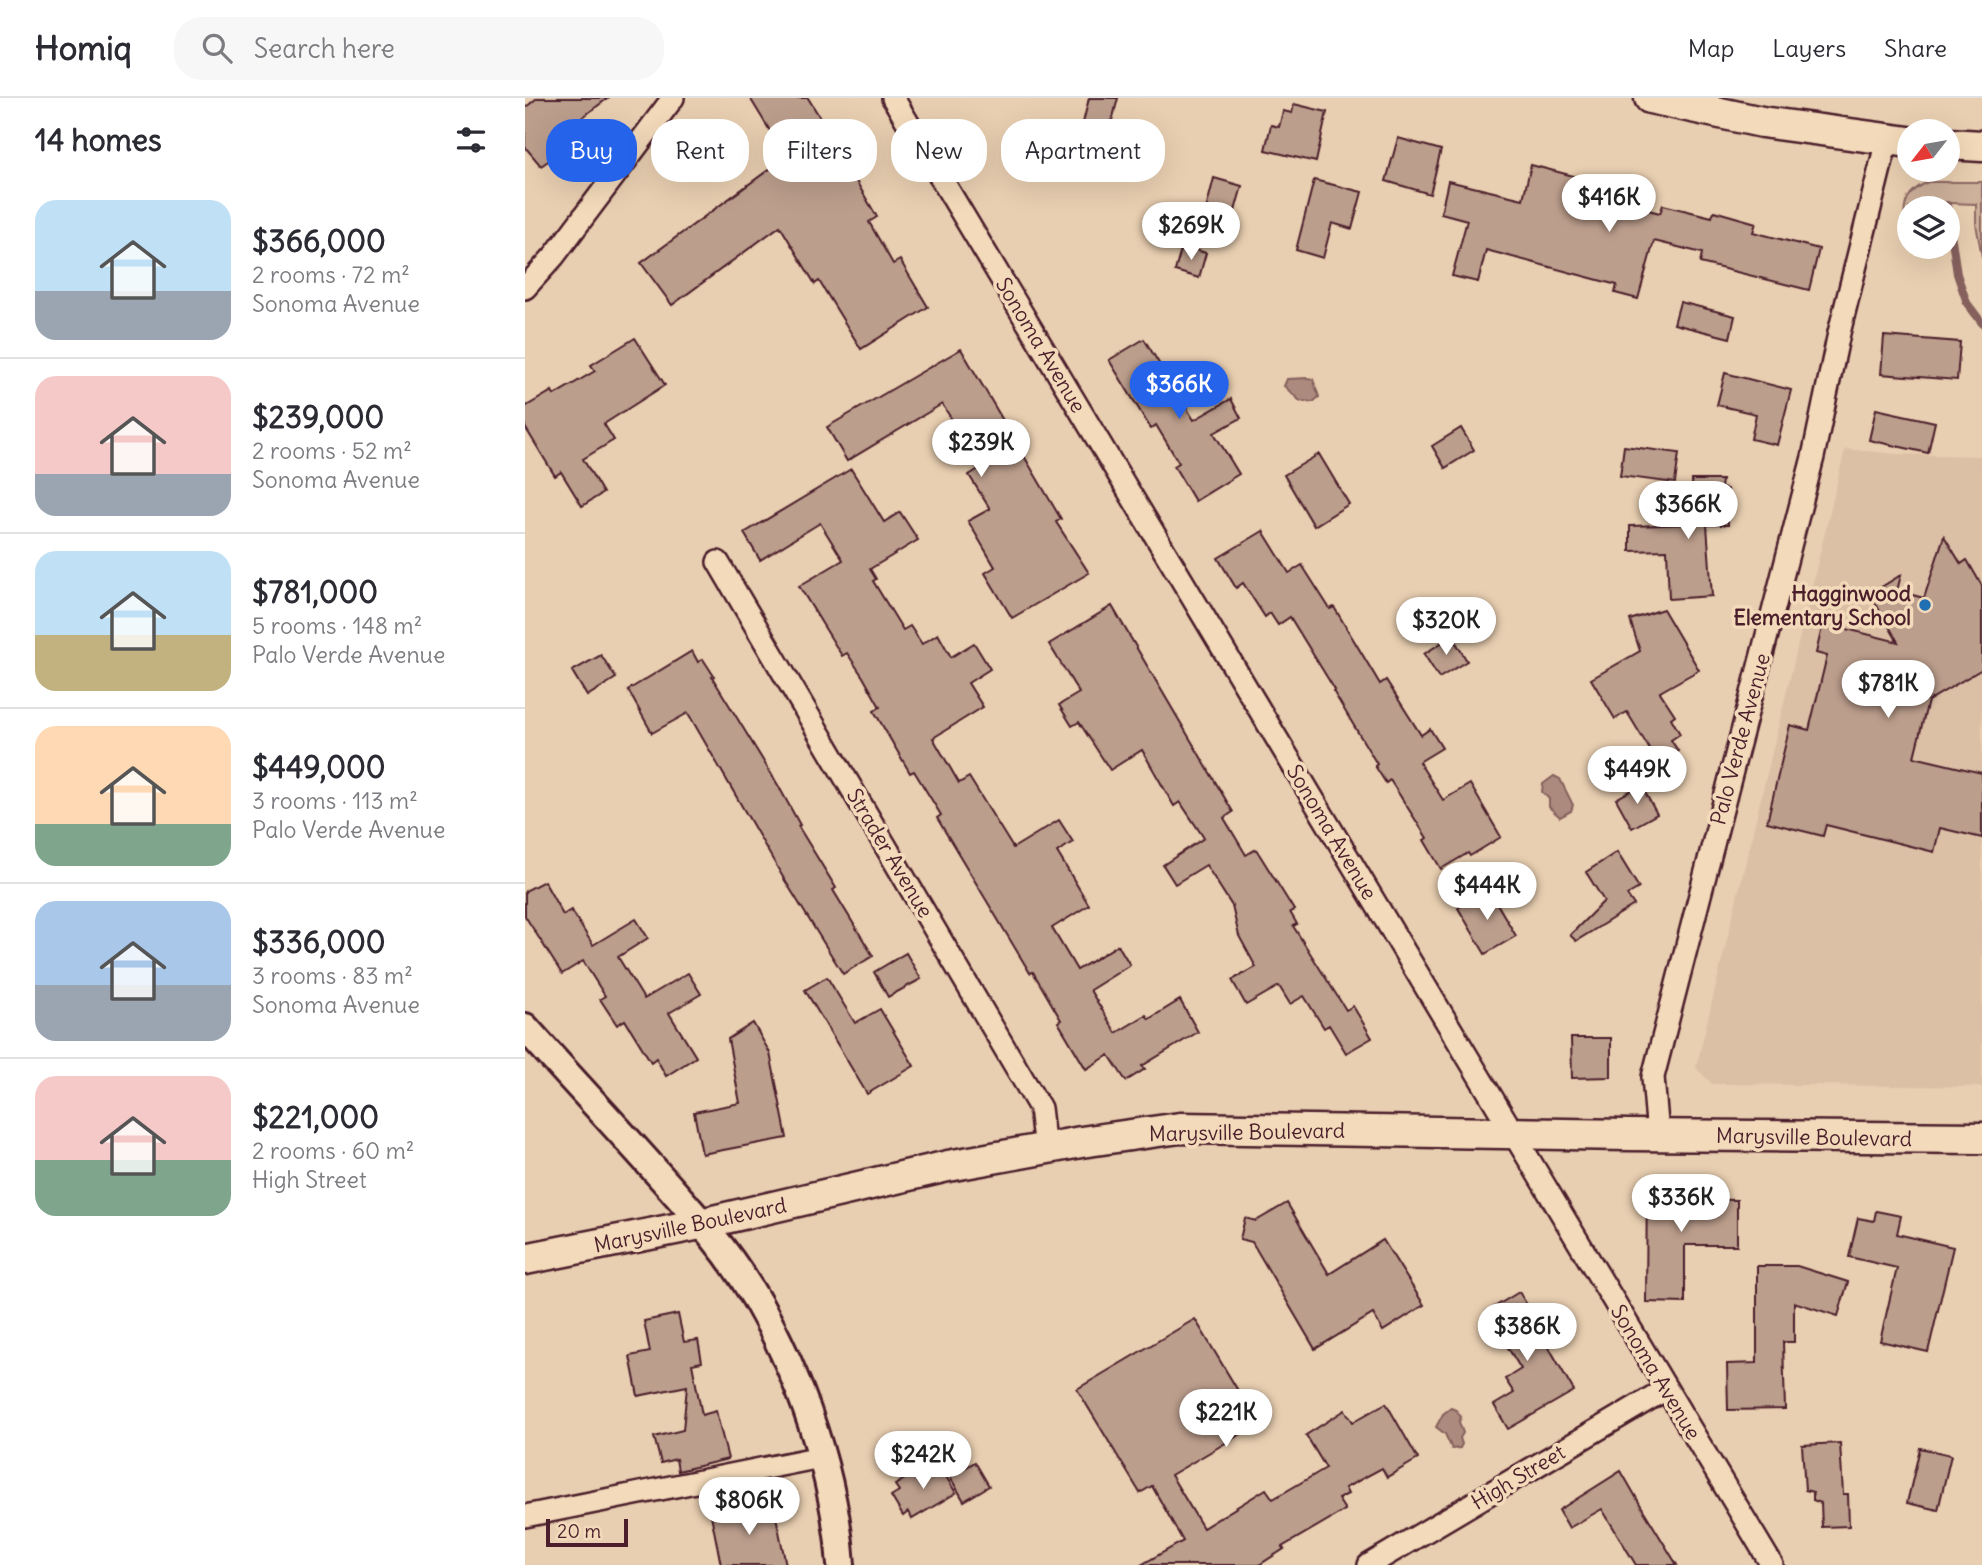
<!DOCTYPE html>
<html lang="en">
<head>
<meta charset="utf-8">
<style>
	:root { --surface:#fff; --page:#f7f7f7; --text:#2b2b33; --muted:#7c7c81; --line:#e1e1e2; --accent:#2563eb }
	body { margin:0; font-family:Delius,sans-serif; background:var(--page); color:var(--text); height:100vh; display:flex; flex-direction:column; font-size:26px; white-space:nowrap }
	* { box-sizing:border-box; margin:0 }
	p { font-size:23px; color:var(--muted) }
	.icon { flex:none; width:38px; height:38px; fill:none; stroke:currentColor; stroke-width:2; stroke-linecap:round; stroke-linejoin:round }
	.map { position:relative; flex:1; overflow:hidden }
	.details { display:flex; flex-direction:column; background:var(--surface); width:525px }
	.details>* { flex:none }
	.hud { position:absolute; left:21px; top:21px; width:665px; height:63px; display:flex; gap:14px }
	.needle { width:46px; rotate:239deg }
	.fabs { position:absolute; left:1372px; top:21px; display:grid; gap:14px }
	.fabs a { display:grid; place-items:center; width:63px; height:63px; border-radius:50%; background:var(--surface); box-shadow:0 7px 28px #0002; font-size:35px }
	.scale { position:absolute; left:21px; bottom:18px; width:82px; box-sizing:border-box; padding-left:7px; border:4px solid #4a1f2b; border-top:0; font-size:19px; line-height:24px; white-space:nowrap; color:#4a1f2b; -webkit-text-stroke:5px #f3daba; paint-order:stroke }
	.price { position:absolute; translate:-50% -60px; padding:0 16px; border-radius:24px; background:#fff; color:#222; font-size:23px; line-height:46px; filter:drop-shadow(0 2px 4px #0008) }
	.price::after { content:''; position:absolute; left:50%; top:42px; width:21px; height:16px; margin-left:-10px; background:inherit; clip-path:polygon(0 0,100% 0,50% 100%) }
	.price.current { background:var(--accent); color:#fff }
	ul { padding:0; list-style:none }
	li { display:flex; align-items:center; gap:21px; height:175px; padding:0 35px }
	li+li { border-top:2px solid var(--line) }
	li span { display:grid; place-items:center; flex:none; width:196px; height:140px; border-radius:21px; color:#555 }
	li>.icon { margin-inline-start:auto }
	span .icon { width:84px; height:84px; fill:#fffc; stroke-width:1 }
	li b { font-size:30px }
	h2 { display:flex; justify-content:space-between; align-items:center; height:84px; padding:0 35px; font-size:30px }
	.chip { padding:0 24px; border-radius:28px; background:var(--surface); box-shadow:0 7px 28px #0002; font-size:24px; line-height:63px }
	.chip.current { background:var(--accent); color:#fff }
	header { display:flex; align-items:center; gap:42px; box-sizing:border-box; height:98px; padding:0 35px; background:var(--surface); border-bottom:2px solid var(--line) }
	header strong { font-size:33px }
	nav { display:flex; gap:38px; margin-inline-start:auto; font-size:24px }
	.search { width:490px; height:63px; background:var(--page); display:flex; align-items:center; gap:18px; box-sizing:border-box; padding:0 24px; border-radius:28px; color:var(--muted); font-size:26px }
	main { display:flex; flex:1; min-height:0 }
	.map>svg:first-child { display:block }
	.built { fill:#dcc0a6 }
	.green { fill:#ceb19b; stroke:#8c6863; stroke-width:2 }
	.water { fill:#ac8b7e; stroke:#85605d; stroke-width:2 }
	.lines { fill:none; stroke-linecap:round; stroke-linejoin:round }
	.stream { stroke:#85605d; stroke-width:8 }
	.building { fill:#bc9e8c; stroke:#4a1f2b; stroke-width:2 }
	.minor-casing { stroke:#4a1f2b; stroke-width:26 }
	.tertiary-casing { stroke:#4a1f2b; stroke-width:32 }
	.secondary-casing { stroke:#4a1f2b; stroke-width:35 }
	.minor { stroke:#f3daba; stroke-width:21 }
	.tertiary { stroke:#f3daba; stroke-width:26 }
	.secondary { stroke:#f3daba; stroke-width:30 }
	.poi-dot { fill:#1f6fb2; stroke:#f3daba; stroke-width:2.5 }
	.labels { text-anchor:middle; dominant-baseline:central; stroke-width:7; stroke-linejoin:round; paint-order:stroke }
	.street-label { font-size:21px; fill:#4a1f2b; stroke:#f3daba }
	.poi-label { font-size:21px; font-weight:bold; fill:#4a1f2b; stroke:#f3daba; text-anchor:end }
</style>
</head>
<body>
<header>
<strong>Homiq</strong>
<div class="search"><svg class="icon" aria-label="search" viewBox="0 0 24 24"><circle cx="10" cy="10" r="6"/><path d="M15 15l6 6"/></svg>Search here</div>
<nav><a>Map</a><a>Layers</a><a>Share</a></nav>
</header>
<main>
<section class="details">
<h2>14 homes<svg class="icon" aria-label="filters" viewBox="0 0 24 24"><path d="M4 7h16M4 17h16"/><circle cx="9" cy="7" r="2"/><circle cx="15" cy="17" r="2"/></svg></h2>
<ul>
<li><span style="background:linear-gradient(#bfe0f5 65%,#9aa5b1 0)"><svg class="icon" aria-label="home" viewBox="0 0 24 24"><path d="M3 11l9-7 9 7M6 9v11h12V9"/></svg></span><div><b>$366,000</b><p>2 rooms · 72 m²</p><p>Sonoma Avenue</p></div></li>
<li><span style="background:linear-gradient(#f6c9c9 70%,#9aa5b1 0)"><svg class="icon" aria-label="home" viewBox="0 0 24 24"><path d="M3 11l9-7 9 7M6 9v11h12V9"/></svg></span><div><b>$239,000</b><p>2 rooms · 52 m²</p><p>Sonoma Avenue</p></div></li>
<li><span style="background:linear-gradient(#bfe0f5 60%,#c2b280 0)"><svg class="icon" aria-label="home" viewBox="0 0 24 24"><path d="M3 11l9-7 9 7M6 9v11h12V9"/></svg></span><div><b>$781,000</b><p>5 rooms · 148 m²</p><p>Palo Verde Avenue</p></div></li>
<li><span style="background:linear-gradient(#ffd9b3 70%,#7fa58c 0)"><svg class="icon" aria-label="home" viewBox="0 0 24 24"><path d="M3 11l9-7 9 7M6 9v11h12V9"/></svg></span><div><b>$449,000</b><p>3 rooms · 113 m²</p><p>Palo Verde Avenue</p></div></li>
<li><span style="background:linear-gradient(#a9c7e8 60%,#9aa5b1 0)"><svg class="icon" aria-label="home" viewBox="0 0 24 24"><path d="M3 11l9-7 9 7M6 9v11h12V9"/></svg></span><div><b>$336,000</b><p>3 rooms · 83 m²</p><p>Sonoma Avenue</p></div></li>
<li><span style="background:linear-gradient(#f6c9c9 60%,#7fa58c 0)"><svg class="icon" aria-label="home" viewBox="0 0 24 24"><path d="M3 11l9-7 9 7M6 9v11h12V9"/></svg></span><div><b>$221,000</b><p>2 rooms · 60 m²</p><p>High Street</p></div></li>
</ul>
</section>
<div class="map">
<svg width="1457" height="1467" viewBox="0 0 1457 1467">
	<rect width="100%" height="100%" fill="#e9cfb1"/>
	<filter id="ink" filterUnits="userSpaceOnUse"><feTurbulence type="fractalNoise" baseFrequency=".0143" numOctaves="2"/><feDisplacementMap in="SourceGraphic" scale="14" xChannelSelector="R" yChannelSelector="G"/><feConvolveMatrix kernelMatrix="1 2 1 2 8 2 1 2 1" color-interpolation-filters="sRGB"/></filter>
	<g filter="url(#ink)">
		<!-- built -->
		<path class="built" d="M1320 351 1372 356 1457 358V989L1187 986 1171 970Z"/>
		<!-- green -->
		<path class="green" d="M1403 84H1457V159L1451 126V106L1397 104V106L1406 108V110H1384V125L1380 126C1377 104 1383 93 1403 84Z"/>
		<!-- water -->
		<g class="water">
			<path d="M783 280 788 281 794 299 788 304 775 303 759 288 762 281Z"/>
			<path d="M1029 678 1035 681 1048 707 1046 713 1035 719 1024 709V701L1017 694 1018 686Z"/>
			<path d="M926 1310 931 1312 936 1319 934 1324 938 1335 935 1340 937 1346 935 1350 927 1351 920 1336 911 1329 918 1316Z"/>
		</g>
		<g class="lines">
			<!-- stream -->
			<path class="stream" d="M1422 107 1432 176 1442 205 1457 225"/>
		</g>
		<!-- building -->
		<g class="building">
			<path d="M12 0H83L34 37 46 53 30 66 26 61 16 68 0 49V10Z"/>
			<path d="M225 0H283L326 70 324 71 352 119 344 124 368 166 375 162 403 209 336 251 294 183 290 186 255 128 147 207 116 165 261 59Z"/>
			<path d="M564 0H593L583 39 556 33Z"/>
			<path d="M769 6 802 14 791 64 740 52 746 27 754 29 758 13 767 15Z"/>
			<path d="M873 40 916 52 905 96 861 83Z"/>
			<path d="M1006 67 1095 90 1092 104 1135 115 1138 107 1187 119 1189 113 1231 125 1228 134 1294 151 1284 192 1175 165 1177 155 1129 143 1113 201 1090 195 1092 187 961 152 953 184 927 178 942 122 916 115 923 83 998 101Z"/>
			<path d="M689 80 717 88 705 131 678 123Z"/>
			<path d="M789 82 837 94 827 131 807 125 798 160 771 152Z"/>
			<path d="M657 148 681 155 674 180 650 173Z"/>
			<path d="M1155 204 1210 218 1205 240 1149 226Z"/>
			<path d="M1359 238 1435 244 1432 282 1356 276Z"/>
			<path d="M110 240 140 287 79 326 89 342 58 361 78 395 57 408 36 374 30 378 0 329V309L27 293 29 297 70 273 66 267Z"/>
			<path d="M619 241 669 322 706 301 716 320 689 335 714 376 670 403 649 368 654 365 631 327 626 331 584 262Z"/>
			<path d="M436 251 536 421 531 424 564 475 487 520 460 475 470 469 443 423 465 411 444 377 457 369 417 306 322 363 302 329Z"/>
			<path d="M1200 275 1266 292 1252 347 1226 341 1231 316 1192 307Z"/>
			<path d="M1351 311 1410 324 1403 355 1344 342Z"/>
			<path d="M936 330 949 352 920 370 907 348Z"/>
			<path d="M1099 348 1154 355 1150 385 1095 378Z"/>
			<path d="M794 356 824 406 789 428 759 377Z"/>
			<path d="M326 371 359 424 375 414 393 442 345 471 351 481 348 483 378 532 385 528 397 546 413 536 426 559 449 545 465 571 443 585 458 609 408 640 434 685 444 679 488 750 534 722 548 744 532 754 564 807 527 830 552 872 593 847 605 867 565 892 591 935 621 917 624 921 655 902 673 934 617 968 620 971 601 983 584 957 561 971 533 924 536 922 508 874 505 875 412 720 416 717 389 673 385 675 349 613 355 609 338 579 322 555 317 558 274 488 318 462 295 425 235 462 219 435Z"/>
			<path d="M1167 382H1197L1196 390 1202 391 1203 427H1182L1187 498 1144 501 1142 452 1105 453V428L1168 426Z"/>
			<path d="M738 433 764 475 777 467 805 511 809 509 855 586 861 582 896 637 905 631 917 650 894 664 918 702 945 686 976 739 945 758 943 755 916 771 899 742 902 740 865 682 861 685 850 668 852 666 808 593 810 592 765 519 753 527 745 515 740 519 718 485 711 490 693 460Z"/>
			<path d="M1419 438 1436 466 1442 462 1457 488V571L1403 603 1389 659 1457 675V740L1415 730 1409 754 1301 727 1298 738 1242 724 1265 627 1284 632 1302 558 1291 555 1298 525 1373 544 1345 496 1376 477 1372 493 1399 500Z"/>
			<path d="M587 508 708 714 699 720 721 757 731 751 769 812 765 814 772 826 768 828 821 912 828 908 847 940 821 955 804 927 799 930 779 898 765 906 754 888 721 907 707 882 731 869 714 838 707 808 681 767 650 786 638 767 679 740 655 704 649 708 617 652 585 672 554 624 547 628 534 607 554 595 524 546Z"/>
			<path d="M1138 511 1174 572 1135 594 1150 617 1146 620 1155 636 1146 642 1153 653 1133 665 1102 614 1090 621 1066 581 1115 553 1105 522Z"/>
			<path d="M927 538 942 563 914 580 899 556Z"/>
			<path d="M167 553 173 564 178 561 189 578 187 579 253 687 275 727 273 728 311 790 308 792 348 858 318 876 259 781 163 615 127 635 103 592Z"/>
			<path d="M76 557 91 580 62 598 47 573Z"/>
			<path d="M1116 687 1132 716 1107 730 1091 701Z"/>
			<path d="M1092 754 1114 790 1102 797 1109 807 1051 843 1045 837 1079 803 1061 774Z"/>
			<path d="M19 783 38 817 46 812 68 847 111 821 123 840 93 859 119 901 163 875 176 896 144 915 171 959 141 978 131 960 126 964 100 922 92 927 75 901 80 898 58 863 37 876 0 818V793Z"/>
			<path d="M964 792 991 838 960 856 933 810Z"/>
			<path d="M381 855 396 881 363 899 349 874Z"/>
			<path d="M302 879 330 925 355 911 389 968 342 996 280 892Z"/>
			<path d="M228 925 245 955 262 1040 177 1056 169 1014 215 1005 203 941Z"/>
			<path d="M1046 940H1086V979L1047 980Z"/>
			<path d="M1122 1079H1160V1101L1212 1102V1147H1160V1205L1121 1204Z"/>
			<path d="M762 1105 804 1176 858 1142 899 1207 858 1233 848 1216 790 1251 727 1144 715 1141 720 1120 731 1123Z"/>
			<path d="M1351 1113 1376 1118 1372 1136 1428 1149 1403 1254 1355 1243 1372 1170 1324 1159 1333 1120 1349 1123Z"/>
			<path d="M1232 1168H1272L1323 1184 1313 1218 1269 1204V1244H1258L1260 1311 1203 1312 1202 1266 1232 1265Z"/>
			<path d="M994 1194 1021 1237 1018 1239 1049 1293 983 1331 969 1307 989 1295 980 1281 996 1271 961 1214Z"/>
			<path d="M153 1216 159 1244 173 1242 177 1264 167 1266 177 1317 191 1313 203 1361 153 1373 151 1361 136 1365 129 1339 158 1332 162 1288 113 1298 105 1258 125 1254 119 1223Z"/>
			<path d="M670 1221 733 1326 646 1377 678 1430 741 1391 748 1401 801 1370 781 1337 820 1312 828 1324 861 1305 893 1361 862 1379 857 1370 820 1390 823 1396 813 1401 820 1412 757 1449 759 1451 734 1467H616L658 1443 627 1388 615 1395 552 1291Z"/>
			<path d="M1315 1345 1318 1396H1323L1324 1428 1297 1429 1296 1405 1288 1402V1394L1280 1392 1277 1347Z"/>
			<path d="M1395 1350 1426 1357 1413 1412 1382 1405Z"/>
			<path d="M411 1362 431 1395 387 1421 383 1414 378 1418 366 1398 374 1393 370 1387Z"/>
			<path d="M450 1364 464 1388 439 1403 425 1379Z"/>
			<path d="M1096 1373 1119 1413 1152 1467H1111L1077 1411 1044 1430 1034 1412Z"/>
			<path d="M248 1404 261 1467H196L186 1417Z"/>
		</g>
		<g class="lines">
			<!-- minor casing -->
			<g class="minor-casing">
				<g id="minor">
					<path d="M368 0 1247 1467"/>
					<path d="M0 190 29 158 148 0"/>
					<path d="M193 464 515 1010 520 1051"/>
					<path d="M1133 1037 1128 979 1288 359 1314 235 1362 42"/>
					<path d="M0 1418 296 1359"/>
					<path d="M844 1467 1141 1291"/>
				</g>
			</g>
			<!-- tertiary casing -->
			<g class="tertiary-casing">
				<path id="tertiary" d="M0 929C62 999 128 1067 188 1139 257 1223 309 1359 316 1467"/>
			</g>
			<!-- secondary casing -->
			<g class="secondary-casing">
				<g id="secondary">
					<path d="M1125 0 1237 24 1384 44"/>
					<path d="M1423 46 1457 48"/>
					<path d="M0 1161 175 1126 423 1068 556 1044 655 1030 1104 1037 1457 1040"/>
				</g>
			</g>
			<!-- minor -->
			<use href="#minor" class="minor"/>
			<!-- tertiary -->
			<use href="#tertiary" class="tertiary"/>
			<!-- secondary -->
			<use href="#secondary" class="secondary"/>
		</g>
	</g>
	<!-- markers -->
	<circle class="poi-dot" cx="1400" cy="507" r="7"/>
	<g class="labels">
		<!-- street labels -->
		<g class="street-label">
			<text transform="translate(516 247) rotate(59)">Sonoma Avenue</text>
			<text transform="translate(1215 641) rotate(-75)">Palo Verde Avenue</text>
			<text transform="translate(807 734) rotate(59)">Sonoma Avenue</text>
			<text transform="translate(365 755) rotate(59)">Strader Avenue</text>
			<text transform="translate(722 1034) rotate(-1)">Marysville Boulevard</text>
			<text transform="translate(1289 1039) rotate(1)">Marysville Boulevard</text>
			<text transform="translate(165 1127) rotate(-12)">Marysville Boulevard</text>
			<text transform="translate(1131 1274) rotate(59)">Sonoma Avenue</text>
			<text transform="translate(993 1379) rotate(-31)">High Street</text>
		</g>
		<!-- poi labels -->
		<g class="poi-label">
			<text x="1386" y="495">Hagginwood<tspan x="1386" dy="24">Elementary School</tspan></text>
		</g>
	</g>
</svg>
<div class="fabs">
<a><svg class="needle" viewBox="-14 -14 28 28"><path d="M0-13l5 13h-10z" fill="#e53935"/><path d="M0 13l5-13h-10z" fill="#7c7c81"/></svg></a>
<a><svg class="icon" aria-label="layers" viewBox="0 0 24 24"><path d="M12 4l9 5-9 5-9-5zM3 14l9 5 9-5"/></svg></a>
</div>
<div class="scale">20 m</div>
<b class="price" style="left:1084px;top:136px">$416K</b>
<b class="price" style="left:666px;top:164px">$269K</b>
<b class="price current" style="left:654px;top:323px">$366K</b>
<b class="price" style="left:456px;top:381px">$239K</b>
<b class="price" style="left:1163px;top:443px">$366K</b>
<b class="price" style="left:921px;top:559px">$320K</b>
<b class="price" style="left:1363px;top:622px">$781K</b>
<b class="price" style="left:1112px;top:708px">$449K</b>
<b class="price" style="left:962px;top:824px">$444K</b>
<b class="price" style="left:1156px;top:1136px">$336K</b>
<b class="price" style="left:1002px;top:1265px">$386K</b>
<b class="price" style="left:701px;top:1351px">$221K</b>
<b class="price" style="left:398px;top:1393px">$242K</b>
<b class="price" style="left:224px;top:1439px">$806K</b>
<div class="hud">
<a class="chip current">Buy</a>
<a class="chip">Rent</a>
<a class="chip">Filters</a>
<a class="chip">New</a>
<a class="chip">Apartment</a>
</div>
</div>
</main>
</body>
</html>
